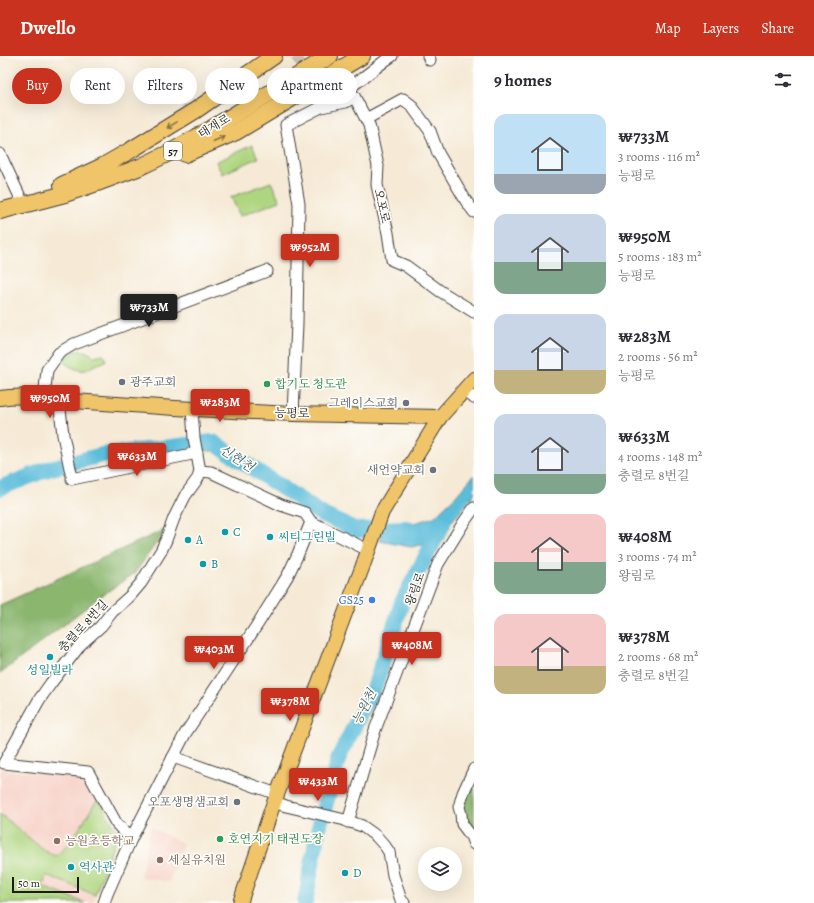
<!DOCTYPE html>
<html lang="en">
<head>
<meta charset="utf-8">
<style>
	:root { --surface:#fff; --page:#f7f7f7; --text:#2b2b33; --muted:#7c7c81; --accent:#c8321e }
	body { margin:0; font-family:Alegreya,"Noto Serif KR",serif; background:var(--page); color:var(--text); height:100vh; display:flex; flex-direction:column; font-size:15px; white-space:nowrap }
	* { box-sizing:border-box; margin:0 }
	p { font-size:13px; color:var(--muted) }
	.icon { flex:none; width:22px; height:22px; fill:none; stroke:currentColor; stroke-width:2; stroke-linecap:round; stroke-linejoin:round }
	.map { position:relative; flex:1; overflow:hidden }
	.details { display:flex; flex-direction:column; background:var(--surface); width:340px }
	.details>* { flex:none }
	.guide { position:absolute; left:12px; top:12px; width:380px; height:36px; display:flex; gap:8px }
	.fabs { position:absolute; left:418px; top:791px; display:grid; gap:8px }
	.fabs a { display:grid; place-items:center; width:44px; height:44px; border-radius:50%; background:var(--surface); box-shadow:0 4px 16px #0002; font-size:20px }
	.scale { position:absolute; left:12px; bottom:10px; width:67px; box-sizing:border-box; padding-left:4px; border:2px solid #1c1c1c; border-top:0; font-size:11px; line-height:14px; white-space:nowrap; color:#1c1c1c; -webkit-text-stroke:3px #fdfcf7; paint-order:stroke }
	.price { position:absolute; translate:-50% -34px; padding:0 9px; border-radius:4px; background:var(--accent); color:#fff; font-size:13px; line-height:26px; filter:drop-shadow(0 1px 2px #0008) }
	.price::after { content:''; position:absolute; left:50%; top:24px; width:12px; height:9px; margin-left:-6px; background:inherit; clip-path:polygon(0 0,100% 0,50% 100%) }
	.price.current { background:#222; color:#fff }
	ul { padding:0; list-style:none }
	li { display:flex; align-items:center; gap:12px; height:100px; padding:0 20px }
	li span { display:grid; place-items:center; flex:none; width:112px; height:80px; border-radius:12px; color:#555 }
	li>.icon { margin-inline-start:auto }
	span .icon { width:48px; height:48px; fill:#fffc; stroke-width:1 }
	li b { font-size:17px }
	h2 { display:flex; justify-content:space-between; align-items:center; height:48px; padding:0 20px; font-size:17px }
	.pill { padding:0 14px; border-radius:18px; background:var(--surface); box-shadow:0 4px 16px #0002; font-size:14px; line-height:36px }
	.pill.current { background:var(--accent); color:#fff }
	header { display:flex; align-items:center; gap:24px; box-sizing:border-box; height:56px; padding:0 20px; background:var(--accent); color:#fff }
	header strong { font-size:19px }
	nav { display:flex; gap:22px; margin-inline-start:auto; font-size:14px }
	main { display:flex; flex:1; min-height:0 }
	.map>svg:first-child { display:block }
	.built { fill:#f7d1c7 }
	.green { fill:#aed57f; stroke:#65784e }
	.forest { fill:#8ab66e; stroke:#536945 }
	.water { fill:#5cbddb; stroke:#3c6c7c }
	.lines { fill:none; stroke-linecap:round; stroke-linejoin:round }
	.river { stroke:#5cbddb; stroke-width:16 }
	.minor-tunnel { stroke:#cac1b1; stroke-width:11; stroke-dasharray:11 5.5; stroke-linecap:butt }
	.minor-casing { stroke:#3d3b38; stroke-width:13 }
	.major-casing { stroke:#3d3b38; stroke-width:16 }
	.highway-casing { stroke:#3d3b38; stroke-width:18 }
	.minor { stroke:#fff; stroke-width:11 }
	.major { stroke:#f0c469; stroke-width:14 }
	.highway { stroke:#f0c469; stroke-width:16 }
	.oneway { stroke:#867042 }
	.worship-dot { fill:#6b7280; stroke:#fdfcf7; stroke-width:1.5 }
	.leisure-dot { fill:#2e9e5b; stroke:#fdfcf7; stroke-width:1.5 }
	.culture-dot { fill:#0f9aa8; stroke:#fdfcf7; stroke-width:1.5 }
	.shop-dot { fill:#3f7fe0; stroke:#fdfcf7; stroke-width:1.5 }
	.education-dot { fill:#8d6e63; stroke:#fdfcf7; stroke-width:1.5 }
	.labels { text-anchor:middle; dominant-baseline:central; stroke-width:3.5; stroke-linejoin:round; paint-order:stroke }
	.shield { fill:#fdfcf7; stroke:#605f5e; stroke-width:1 }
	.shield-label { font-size:11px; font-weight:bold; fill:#1c1c1c }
	.street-label { font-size:12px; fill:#1c1c1c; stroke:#fdfcf7 }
	.worship-label { font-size:12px; fill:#5b616d; stroke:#fdfcf7; text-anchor:end }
	.leisure-label { font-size:12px; fill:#27864d; stroke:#fdfcf7; text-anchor:start }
	.culture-label { font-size:12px; fill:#0d838f; stroke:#fdfcf7; text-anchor:start }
	.shop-label { font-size:12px; fill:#366cbe; stroke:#fdfcf7; text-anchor:end }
	.education-label { font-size:12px; fill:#785e54; stroke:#fdfcf7; text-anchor:start }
	.water-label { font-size:13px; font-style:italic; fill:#365c68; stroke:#fdfcf7 }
</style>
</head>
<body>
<header>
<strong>Dwello</strong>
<nav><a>Map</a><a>Layers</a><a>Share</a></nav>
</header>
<main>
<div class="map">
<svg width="474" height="847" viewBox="0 0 474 847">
	<rect width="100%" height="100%" fill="#fdfcf7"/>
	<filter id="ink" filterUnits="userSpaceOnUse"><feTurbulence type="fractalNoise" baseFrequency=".025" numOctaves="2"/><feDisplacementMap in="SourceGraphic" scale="8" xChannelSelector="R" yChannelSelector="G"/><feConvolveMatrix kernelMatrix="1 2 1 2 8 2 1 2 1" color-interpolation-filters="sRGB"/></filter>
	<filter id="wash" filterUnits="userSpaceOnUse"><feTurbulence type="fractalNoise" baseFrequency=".012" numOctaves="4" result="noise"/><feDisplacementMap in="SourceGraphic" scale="16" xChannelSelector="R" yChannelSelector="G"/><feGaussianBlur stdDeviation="0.9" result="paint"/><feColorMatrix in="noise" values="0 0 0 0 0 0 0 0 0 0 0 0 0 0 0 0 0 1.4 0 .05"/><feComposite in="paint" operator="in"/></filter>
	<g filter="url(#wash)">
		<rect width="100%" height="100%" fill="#f6ead6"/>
		<!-- built -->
		<g class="built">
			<path d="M0 706 7 714 65 719 84 722 93 732 118 776 95 839 93 847H0Z"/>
			<path d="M151 771 183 788 169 826 140 821Z"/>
		</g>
		<!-- green -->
		<g class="green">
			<path d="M252 89 258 102 222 118 216 106Z"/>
			<path d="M271 126 280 145 240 160 231 141Z"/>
			<path d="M76 295H85L94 300 103 298 105 300 106 304C102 308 100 307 95 309 92 310 90 313 86 314 78 316 69 310 62 305L69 298Z"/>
			<path d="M212 386 254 414V415L240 406 212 395H199V388Z"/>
			<path d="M99 744 118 776 95 839 46 819 43 831 85 847H0V758L45 795 56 800 71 786 95 747Z"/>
		</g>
		<!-- forest -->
		<g class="forest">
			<path d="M166 473 135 517 101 540 0 618V549Z"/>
			<path d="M474 724V782L464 766 462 749Z"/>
		</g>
		<!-- water -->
		<path class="water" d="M474 419V438L460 456 432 487 411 491 380 485 386 469 414 467 434 461 456 440Z"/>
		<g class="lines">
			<!-- river -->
			<g class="river">
				<path d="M0 432 48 413 102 399 213 386 323 459 357 474 407 472"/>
				<path d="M305 847 318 775 339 701 375 629 402 546 443 468"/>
			</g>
		</g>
	</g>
	<g filter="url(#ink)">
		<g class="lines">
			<!-- minor-tunnel -->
			<path class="minor-tunnel" d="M296 0 308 20"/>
			<!-- minor casing -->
			<g class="minor-casing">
				<g id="minor">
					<path d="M428 0 430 4"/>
					<path d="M319 39 328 42 338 39 354 40 369 69 378 110 377 129 388 177 392 204 406 210 440 235 474 256"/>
					<path d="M338 39 352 30 386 4 392 0"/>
					<path d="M366 63 403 43 411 49 430 75 438 97 466 145 474 156"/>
					<path d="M0 98 21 143"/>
					<path d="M463 335 474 342"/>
					<path d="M44 342 47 314 59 297 74 288 267 215"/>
					<path d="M59 344 63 379 71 417"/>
					<path d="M192 353 194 382 200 415"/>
					<path d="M293 358 297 268 299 148 286 69 321 51 346 46 354 40"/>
					<path d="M72 423 197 397"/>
					<path d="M173 701 277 738"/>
					<path d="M474 713 463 737 459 751 461 758 462 768 471 780 474 788"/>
					<path d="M274 746 286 750 345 764 362 770 376 780 385 790 389 796 393 819 401 844 404 847"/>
					<path d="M348 766 375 674 438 508 464 466 474 452"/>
					<path d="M131 783 116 767 88 716 4 707 39 644 51 627 81 588 101 570 112 556 130 540 141 527 161 495 166 484 174 462 185 440 198 422 200 415 211 416 281 449 305 457 311 466"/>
					<path d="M104 847 107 838 131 783 185 678 257 569 277 537 288 519 298 498 311 466 368 494"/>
				</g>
			</g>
			<!-- major casing -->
			<g class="major-casing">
				<g id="major">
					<path d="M0 342C19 339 40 341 59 344L175 352 293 358 440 361"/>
					<path d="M240 847 272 752 362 512 382 456 440 361 474 323"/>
				</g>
			</g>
			<!-- highway casing -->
			<g class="highway-casing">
				<g id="highway">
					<path d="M185 98 236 76 362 0"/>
					<path d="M62 129 103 110 131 94 196 54 274 0"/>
					<path d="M0 155 65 138 97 127 140 111 169 97 211 73 330 0"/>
				</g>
			</g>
			<!-- minor -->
			<use href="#minor" class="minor"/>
			<!-- major -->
			<use href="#major" class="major"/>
			<!-- highway -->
			<use href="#highway" class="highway"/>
		</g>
		<!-- one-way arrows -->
		<defs><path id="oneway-shaft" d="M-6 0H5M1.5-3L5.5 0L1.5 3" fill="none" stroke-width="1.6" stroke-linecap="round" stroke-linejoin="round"/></defs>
		<g class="oneway">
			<use href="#oneway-shaft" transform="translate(172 69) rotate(148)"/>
			<use href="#oneway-shaft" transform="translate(219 83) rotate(-23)"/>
		</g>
	</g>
	<!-- markers -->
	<g class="worship-dot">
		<circle cx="122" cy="326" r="4"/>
		<circle cx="406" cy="347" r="4"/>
		<circle cx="433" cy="414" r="4"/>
		<circle cx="237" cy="746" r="4"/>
	</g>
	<g class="leisure-dot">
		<circle cx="267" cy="328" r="4"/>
		<circle cx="220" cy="783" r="4"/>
	</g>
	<g class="culture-dot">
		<circle cx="225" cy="476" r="4"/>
		<circle cx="270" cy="481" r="4"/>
		<circle cx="188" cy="484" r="4"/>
		<circle cx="203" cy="508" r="4"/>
		<circle cx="50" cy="601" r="4"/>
		<circle cx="71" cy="811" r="4"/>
		<circle cx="345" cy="817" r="4"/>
	</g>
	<circle class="shop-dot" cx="372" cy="544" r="4"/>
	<g class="education-dot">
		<circle cx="57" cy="785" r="4"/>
		<circle cx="160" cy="804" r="4"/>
	</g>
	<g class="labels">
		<!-- shield labels -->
		<rect class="shield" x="164" y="86" width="18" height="18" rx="3"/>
		<g class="shield-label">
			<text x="173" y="95">57</text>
		</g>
		<!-- street labels -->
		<g class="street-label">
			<text transform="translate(214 70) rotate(-31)">태재로</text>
			<text transform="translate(382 150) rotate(77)">오포로</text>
			<text transform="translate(292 357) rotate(2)">능평로</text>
			<text transform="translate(415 533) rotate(-70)">왕림로</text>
			<text transform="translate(83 570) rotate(-47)">충렬로 8번길</text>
		</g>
		<!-- worship labels -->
		<g class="worship-label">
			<text x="130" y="326" text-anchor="start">광주교회</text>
			<text x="398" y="347">그레이스교회</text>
			<text x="425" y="414">새언약교회</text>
			<text x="229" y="746">오포생명샘교회</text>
		</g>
		<!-- leisure labels -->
		<g class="leisure-label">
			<text x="275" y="328">합기도 청도관</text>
			<text x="228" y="783">호연지기 태권도장</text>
		</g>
		<!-- culture labels -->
		<g class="culture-label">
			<text x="233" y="476">C</text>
			<text x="278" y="481">씨티그린빌</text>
			<text x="196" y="484">A</text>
			<text x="211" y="508">B</text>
			<text x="50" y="614" text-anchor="middle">성일빌라</text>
			<text x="79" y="811">역사관</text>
			<text x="353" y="817">D</text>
		</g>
		<!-- shop labels -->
		<g class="shop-label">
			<text x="364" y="544">GS25</text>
		</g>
		<!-- education labels -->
		<g class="education-label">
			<text x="65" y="785">능원초등학교</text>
			<text x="168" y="804">세실유치원</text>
		</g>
		<!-- water labels -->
		<g class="water-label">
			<text transform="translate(237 402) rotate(33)">신현천</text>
			<text transform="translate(364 651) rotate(-63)">능원천</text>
		</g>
	</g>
</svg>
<div class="fabs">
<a><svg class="icon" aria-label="layers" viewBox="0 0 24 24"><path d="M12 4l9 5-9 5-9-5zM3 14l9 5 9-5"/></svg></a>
</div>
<div class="scale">50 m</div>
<b class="price" style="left:310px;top:212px">₩952M</b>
<b class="price current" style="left:149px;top:272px">₩733M</b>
<b class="price" style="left:50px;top:363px">₩950M</b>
<b class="price" style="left:220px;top:367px">₩283M</b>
<b class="price" style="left:137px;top:421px">₩633M</b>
<b class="price" style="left:412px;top:610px">₩408M</b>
<b class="price" style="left:214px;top:614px">₩403M</b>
<b class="price" style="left:290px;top:666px">₩378M</b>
<b class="price" style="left:318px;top:746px">₩433M</b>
<div class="guide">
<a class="pill current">Buy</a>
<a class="pill">Rent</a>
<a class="pill">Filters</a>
<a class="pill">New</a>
<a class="pill">Apartment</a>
</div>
</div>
<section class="details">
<h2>9 homes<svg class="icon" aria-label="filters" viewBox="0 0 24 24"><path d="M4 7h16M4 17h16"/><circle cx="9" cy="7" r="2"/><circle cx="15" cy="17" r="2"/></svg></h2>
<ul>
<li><span style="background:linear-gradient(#bfe0f5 75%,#9aa5b1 0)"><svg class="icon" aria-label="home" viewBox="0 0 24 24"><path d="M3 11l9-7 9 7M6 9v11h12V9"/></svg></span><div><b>₩733M</b><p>3 rooms · 116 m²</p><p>능평로</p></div></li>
<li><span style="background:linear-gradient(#c9d6e8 60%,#7fa58c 0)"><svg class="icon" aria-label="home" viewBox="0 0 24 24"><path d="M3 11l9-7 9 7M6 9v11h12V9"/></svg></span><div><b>₩950M</b><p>5 rooms · 183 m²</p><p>능평로</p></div></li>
<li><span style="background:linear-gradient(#c9d6e8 70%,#c2b280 0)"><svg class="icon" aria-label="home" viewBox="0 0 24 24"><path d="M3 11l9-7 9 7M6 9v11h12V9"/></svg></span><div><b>₩283M</b><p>2 rooms · 56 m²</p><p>능평로</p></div></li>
<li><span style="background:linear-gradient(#c9d6e8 75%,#7fa58c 0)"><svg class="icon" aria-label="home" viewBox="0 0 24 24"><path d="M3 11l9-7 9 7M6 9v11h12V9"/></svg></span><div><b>₩633M</b><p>4 rooms · 148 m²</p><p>충렬로 8번길</p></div></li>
<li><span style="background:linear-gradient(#f6c9c9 60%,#7fa58c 0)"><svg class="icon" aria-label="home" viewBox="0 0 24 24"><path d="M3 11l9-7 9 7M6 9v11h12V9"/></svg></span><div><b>₩408M</b><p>3 rooms · 74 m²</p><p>왕림로</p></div></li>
<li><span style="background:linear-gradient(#f6c9c9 65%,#c2b280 0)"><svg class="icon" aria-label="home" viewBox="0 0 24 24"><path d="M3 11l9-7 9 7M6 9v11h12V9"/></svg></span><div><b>₩378M</b><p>2 rooms · 68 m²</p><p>충렬로 8번길</p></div></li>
</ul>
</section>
</main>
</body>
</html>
